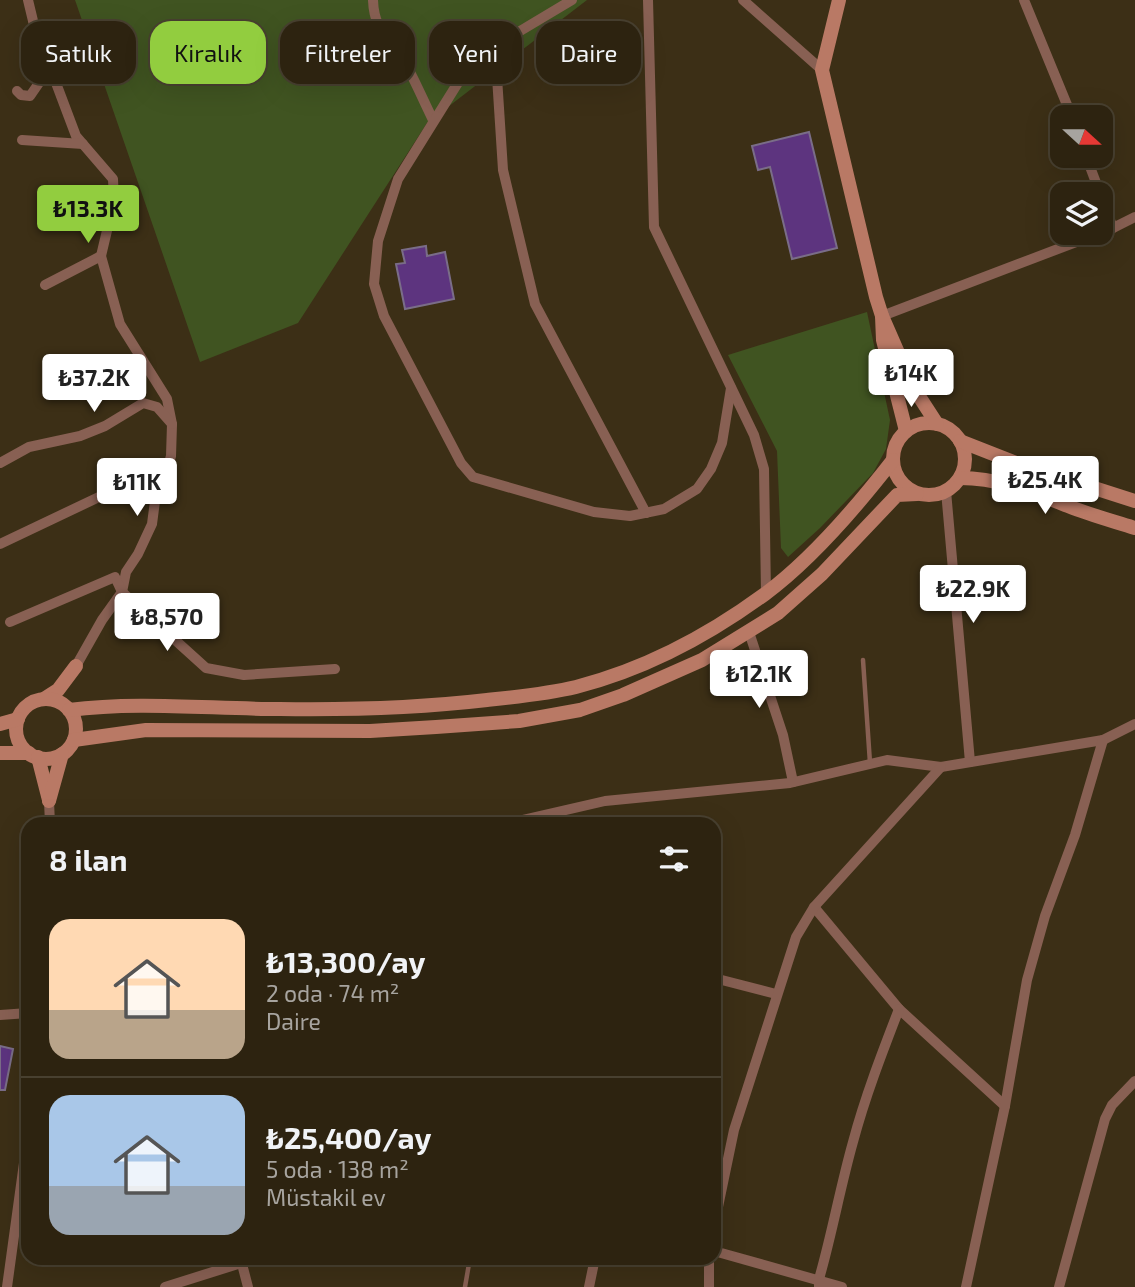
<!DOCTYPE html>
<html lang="tr">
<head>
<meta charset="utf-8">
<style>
	:root { --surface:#2d2310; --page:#352b19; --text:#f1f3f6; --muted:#a7a49f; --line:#484030; --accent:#92cd3f }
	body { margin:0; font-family:"Exo 2",sans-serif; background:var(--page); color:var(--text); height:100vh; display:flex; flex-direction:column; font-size:26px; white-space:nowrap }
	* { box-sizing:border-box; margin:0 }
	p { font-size:23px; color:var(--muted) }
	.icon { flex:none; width:38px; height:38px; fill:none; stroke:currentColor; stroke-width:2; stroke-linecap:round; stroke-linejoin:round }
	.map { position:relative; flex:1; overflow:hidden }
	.panel { position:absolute; left:21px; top:817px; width:700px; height:448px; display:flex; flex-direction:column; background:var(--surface); border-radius:21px; box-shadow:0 7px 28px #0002,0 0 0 2px var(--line) }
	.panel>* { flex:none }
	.top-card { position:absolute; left:21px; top:21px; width:700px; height:63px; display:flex; gap:14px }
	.needle { width:46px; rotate:111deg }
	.tools { position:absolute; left:1050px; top:105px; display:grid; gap:14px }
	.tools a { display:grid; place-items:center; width:63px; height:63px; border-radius:14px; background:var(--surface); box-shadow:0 7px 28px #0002,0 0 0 2px var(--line); font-size:35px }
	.price { position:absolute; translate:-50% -60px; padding:0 16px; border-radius:7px; background:#fff; color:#222; font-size:23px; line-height:46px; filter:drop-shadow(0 2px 4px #0008) }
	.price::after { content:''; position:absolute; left:50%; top:42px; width:21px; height:16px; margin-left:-10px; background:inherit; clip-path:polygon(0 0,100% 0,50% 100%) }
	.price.on { background:var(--accent); color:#111 }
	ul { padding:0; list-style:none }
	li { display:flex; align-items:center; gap:21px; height:175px; padding:0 28px }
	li+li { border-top:2px solid var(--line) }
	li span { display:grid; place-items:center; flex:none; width:196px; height:140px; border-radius:21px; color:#555 }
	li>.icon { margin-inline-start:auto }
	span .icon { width:84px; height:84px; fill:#fffc; stroke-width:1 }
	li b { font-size:30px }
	h2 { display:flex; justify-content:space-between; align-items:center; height:84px; padding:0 28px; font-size:30px }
	.tag { padding:0 24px; border-radius:21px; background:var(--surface); box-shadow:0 7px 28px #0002,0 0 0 2px var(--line); font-size:24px; line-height:63px }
	.tag.on { background:var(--accent); color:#111 }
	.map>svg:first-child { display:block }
	.green { fill:#405421 }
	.building { fill:#5d347f; stroke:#7a6d88; stroke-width:2 }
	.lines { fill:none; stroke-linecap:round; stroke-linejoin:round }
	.lane { stroke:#886053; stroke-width:4.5 }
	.street { stroke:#886053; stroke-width:10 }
	.secondary { stroke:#b97965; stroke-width:14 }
</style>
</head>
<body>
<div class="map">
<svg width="1135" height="1287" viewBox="0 0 1135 1287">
	<rect width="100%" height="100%" fill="#3c2f16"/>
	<!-- green -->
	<g class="green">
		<path d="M75 0H587L427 123 298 323 200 362Z"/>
		<path d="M867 312 890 420 886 449 873 473 820 528 788 557 781 548 777 451 728 355Z"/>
	</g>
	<!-- building -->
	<g class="building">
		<path d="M809 132 837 248 792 259 770 167 758 170 752 146Z"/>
		<path d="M426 246 427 256 445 252 454 299 405 309 396 264 405 263 402 250Z"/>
		<path d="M0 1046 13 1049 5 1090H0Z"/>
	</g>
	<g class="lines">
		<!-- lane -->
		<g class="lane">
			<path d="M863 660 870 763"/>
			<path d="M465 1287 470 1258"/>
		</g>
		<!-- street -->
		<g class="street">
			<path d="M28 0 40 50 50 67 76 136 113 179 114 201 101 256 120 324 167 399 172 424 171 456 163 483 155 501"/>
			<path d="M373 0C374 31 389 37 403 59 414 78 423 100 433 120"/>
			<path d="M572 0 495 46 469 65 398 179 378 241 374 284 384 316 461 463 473 477 594 512 630 516 664 509 697 489 711 469 722 443 731 388"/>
			<path d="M648 0 654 227 754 435 764 469 766 593"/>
			<path d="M743 0 822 70"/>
			<path d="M1024 0 1072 117"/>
			<path d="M495 46 503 170 535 304 646 513"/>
			<path d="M17 91 21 95 30 96 50 67"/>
			<path d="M22 140 83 144"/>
			<path d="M1086 156 1113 228"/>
			<path d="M45 285 101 256"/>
			<path d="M882 316 1113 228 1135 217"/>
			<path d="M0 463 29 447 80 436 105 426 143 403 157 407 172 424"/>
			<path d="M946 491 970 762"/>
			<path d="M0 544 120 487 138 482 155 501 152 524 138 554 126 572 122 592 102 620 76 666"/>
			<path d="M10 622 115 577 122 592 206 668 244 675 335 669"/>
			<path d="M749 632 783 735 793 782"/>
			<path d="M49 801 50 824"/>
			<path d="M505 824 605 801 790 783 887 760 941 767 1103 740 1135 724"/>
			<path d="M814 907 899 1009 1005 1106"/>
			<path d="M714 978 776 994"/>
			<path d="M0 1015 28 1013"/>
			<path d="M714 1226 734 1130 796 937 814 907 941 767"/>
			<path d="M714 1251 842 1287"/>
			<path d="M242 1264 248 1287"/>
			<path d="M7 1287 28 1134"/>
			<path d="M165 1287 257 1258"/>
			<path d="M589 1287 595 1258"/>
			<path d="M709 1287V1258"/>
			<path d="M819 1287V1279C832 1234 840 1188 853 1142 865 1097 882 1053 899 1009"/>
			<path d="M966 1287 1005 1106 1027 980 1045 916 1075 835 1103 740"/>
			<path d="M1059 1287 1105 1119 1112 1105 1135 1081"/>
		</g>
		<!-- secondary -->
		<g class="secondary">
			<path d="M839 0 822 70 876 297 882 316"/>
			<circle cx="929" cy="459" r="36"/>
			<path d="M906 431 883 340 882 316 913 387 937 424"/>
			<path d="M960 441 1016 463 1135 501"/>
			<path d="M960 478C999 478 1032 492 1068 506 1090 515 1113 521 1135 528"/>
			<path d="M44 699 58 690 76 666"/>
			<circle cx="46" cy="729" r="30"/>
			<path d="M69 710C139 701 210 709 280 709 349 710 418 708 487 700 516 697 547 694 576 687 643 670 709 635 765 594 811 560 858 505 893 460"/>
			<path d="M0 724 18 719"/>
			<path d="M74 740 146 730 370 731 436 727 519 721 580 710 623 695 702 660 778 613 822 574 897 495 917 494"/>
			<path d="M0 753H29"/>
			<path d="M38 757 49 800"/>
			<path d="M49 801 62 754"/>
		</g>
	</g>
</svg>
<div class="tools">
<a><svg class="needle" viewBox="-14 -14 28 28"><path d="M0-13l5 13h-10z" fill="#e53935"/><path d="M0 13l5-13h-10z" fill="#a7a49f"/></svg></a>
<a><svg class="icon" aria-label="layers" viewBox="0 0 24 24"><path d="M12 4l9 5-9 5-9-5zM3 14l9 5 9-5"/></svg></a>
</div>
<b class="price on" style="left:88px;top:245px">₺13.3K</b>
<b class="price" style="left:911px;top:409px">₺14K</b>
<b class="price" style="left:94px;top:414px">₺37.2K</b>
<b class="price" style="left:1045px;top:516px">₺25.4K</b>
<b class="price" style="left:137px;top:518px">₺11K</b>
<b class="price" style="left:973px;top:625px">₺22.9K</b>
<b class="price" style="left:167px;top:653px">₺8,570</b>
<b class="price" style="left:759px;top:710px">₺12.1K</b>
<div class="top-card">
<a class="tag">Satılık</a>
<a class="tag on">Kiralık</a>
<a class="tag">Filtreler</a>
<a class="tag">Yeni</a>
<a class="tag">Daire</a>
</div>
<section class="panel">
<h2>8 ilan<svg class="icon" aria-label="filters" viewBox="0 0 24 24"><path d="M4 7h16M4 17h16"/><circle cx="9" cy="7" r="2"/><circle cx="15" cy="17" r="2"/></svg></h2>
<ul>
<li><span style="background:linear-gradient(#ffd9b3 65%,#b9a48a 0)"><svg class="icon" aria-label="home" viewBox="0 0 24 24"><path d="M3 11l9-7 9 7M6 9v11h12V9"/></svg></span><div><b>₺13,300/ay</b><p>2 oda · 74 m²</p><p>Daire</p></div></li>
<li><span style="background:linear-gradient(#a9c7e8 65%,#9aa5b1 0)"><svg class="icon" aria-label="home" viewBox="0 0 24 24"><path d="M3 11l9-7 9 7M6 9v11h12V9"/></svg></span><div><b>₺25,400/ay</b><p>5 oda · 138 m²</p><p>Müstakil ev</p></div></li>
</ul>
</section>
</div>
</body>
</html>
